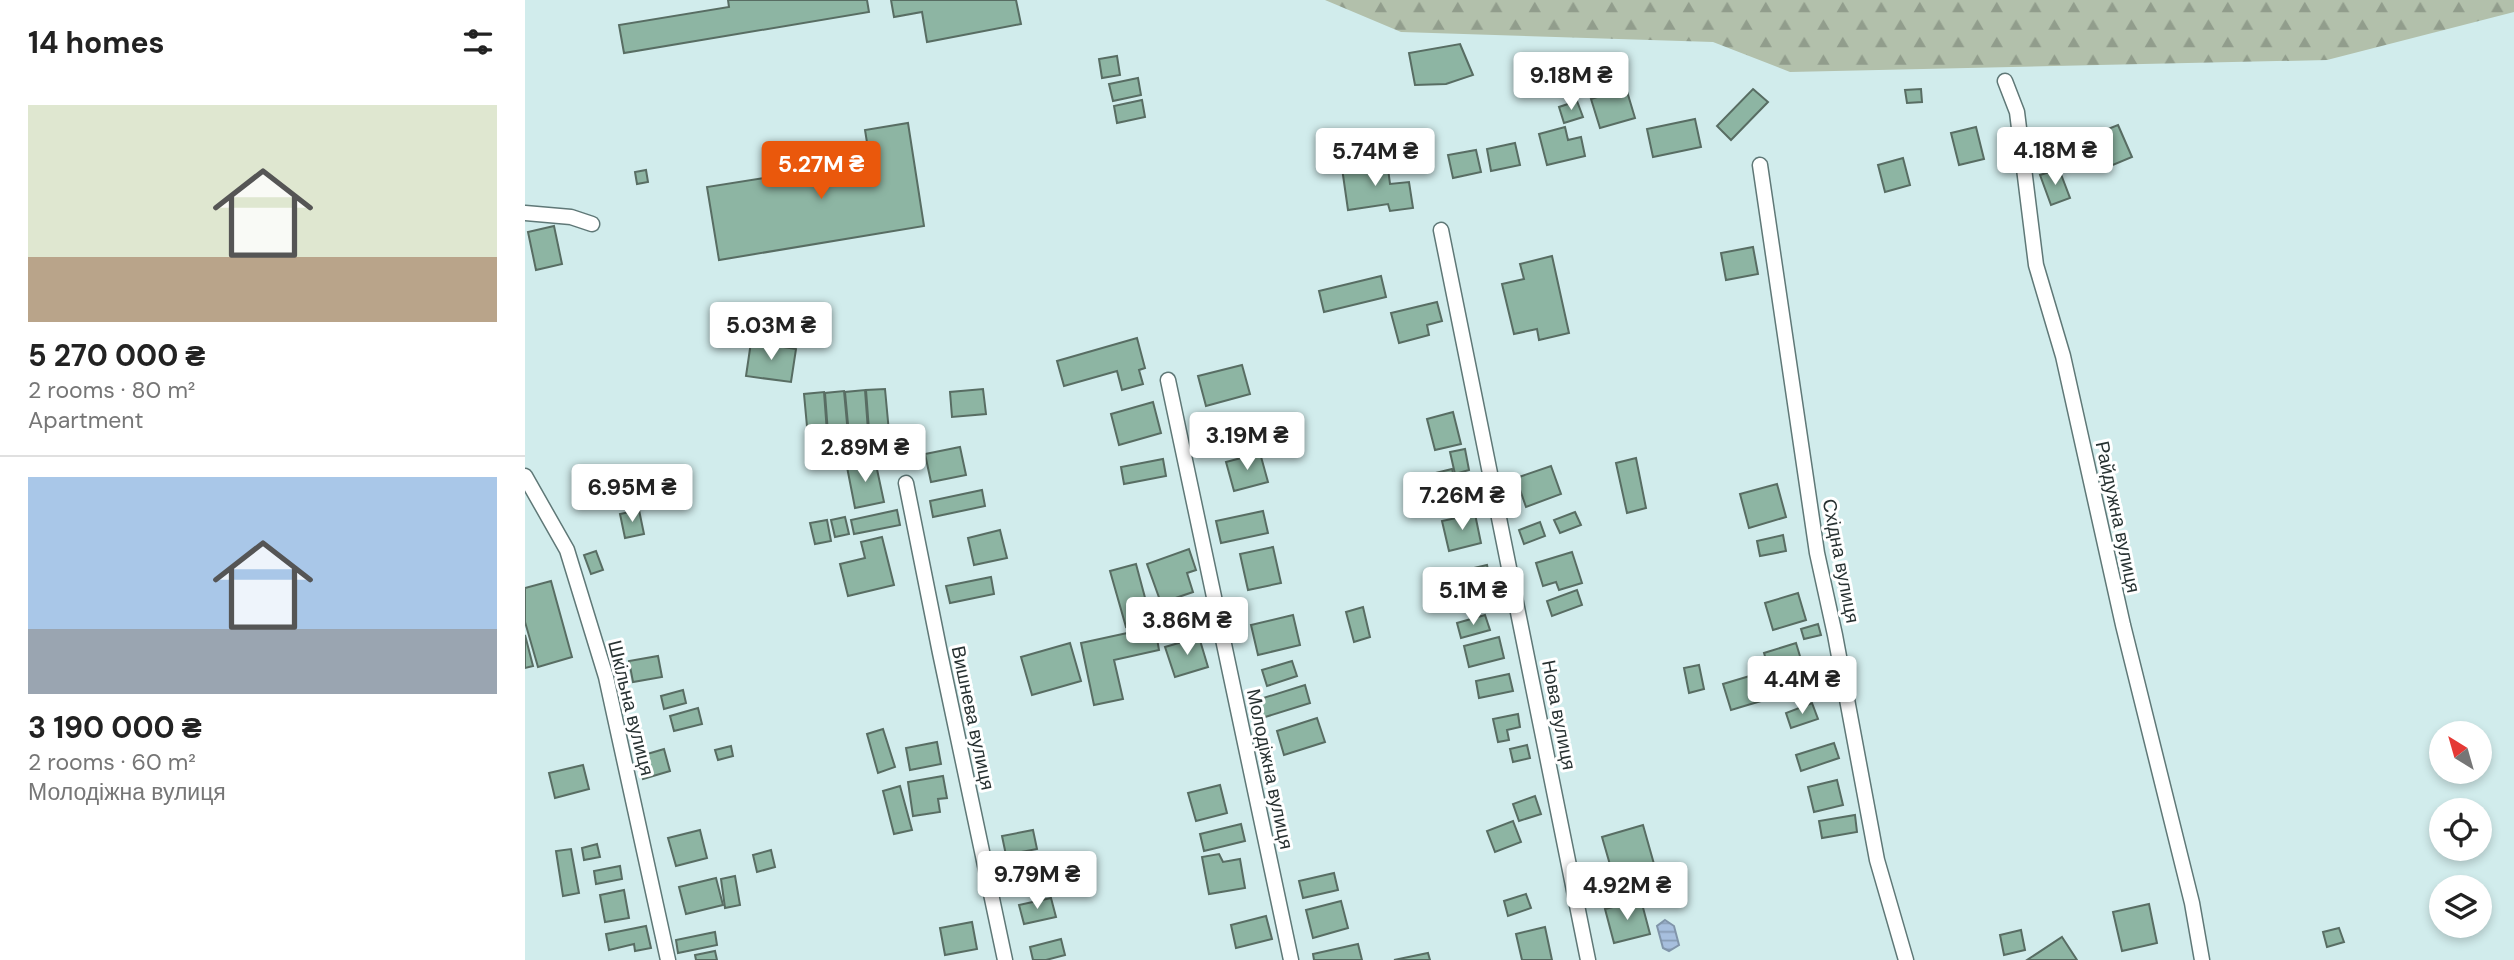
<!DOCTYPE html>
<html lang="en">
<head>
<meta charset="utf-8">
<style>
	:root { --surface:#fff; --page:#f6f6f6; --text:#222; --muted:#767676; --line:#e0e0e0; --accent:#ea580c }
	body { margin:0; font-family:"DM Sans",sans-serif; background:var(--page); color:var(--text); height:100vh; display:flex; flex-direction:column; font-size:26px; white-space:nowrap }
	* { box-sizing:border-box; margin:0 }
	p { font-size:23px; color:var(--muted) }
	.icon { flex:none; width:38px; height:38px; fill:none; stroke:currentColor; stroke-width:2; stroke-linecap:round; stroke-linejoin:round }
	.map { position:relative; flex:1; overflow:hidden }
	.side { display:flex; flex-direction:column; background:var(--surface); width:525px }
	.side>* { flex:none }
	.needle { width:46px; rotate:323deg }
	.fabs { position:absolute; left:1904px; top:721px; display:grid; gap:14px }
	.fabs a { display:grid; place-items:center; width:63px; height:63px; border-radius:50%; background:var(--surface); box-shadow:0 4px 10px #0003; font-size:35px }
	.price { position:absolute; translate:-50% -60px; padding:0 16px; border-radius:7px; background:#fff; color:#222; font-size:23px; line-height:46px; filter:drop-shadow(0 2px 4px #0008) }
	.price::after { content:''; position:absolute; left:50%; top:42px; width:21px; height:16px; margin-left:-10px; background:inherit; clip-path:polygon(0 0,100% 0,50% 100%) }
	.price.active { background:var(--accent); color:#fff }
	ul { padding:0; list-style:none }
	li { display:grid; align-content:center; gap:14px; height:371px; padding:0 28px }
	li+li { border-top:2px solid var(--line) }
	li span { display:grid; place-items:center; height:217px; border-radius:0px; color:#555 }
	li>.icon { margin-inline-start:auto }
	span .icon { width:126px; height:126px; fill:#fffc; stroke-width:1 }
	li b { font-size:30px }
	h2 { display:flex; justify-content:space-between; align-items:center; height:84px; padding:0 28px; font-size:30px }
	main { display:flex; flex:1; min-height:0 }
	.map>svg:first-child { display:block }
	.forest { fill:url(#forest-firs) }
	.water { fill:url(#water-rules); stroke:#8195aa; stroke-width:2 }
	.building { fill:#8db5a3; stroke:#586d63; stroke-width:2 }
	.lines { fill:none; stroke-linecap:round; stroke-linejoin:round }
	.street-casing { stroke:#5f7877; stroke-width:17 }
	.street { stroke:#fff; stroke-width:14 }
	.labels { text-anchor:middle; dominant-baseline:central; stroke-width:6; stroke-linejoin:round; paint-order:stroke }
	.street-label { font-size:19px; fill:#283232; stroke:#fff }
</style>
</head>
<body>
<main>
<section class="side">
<h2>14 homes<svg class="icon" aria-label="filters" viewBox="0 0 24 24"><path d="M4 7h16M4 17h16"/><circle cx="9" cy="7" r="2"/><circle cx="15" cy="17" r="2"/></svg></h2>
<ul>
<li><span style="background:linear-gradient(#dfe7d0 70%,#b9a48a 0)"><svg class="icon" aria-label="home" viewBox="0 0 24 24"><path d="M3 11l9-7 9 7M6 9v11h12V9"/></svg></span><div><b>5 270 000 ₴</b><p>2 rooms · 80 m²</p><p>Apartment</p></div></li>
<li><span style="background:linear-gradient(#a9c7e8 70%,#9aa5b1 0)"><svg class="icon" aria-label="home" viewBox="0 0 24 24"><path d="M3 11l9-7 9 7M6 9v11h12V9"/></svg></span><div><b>3 190 000 ₴</b><p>2 rooms · 60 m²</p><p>Молодіжна вулиця</p></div></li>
</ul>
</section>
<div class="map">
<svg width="1989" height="960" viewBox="0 0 1989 960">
	<defs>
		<pattern id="forest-firs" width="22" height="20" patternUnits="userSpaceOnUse" patternTransform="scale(1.75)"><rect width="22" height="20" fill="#b2c0ab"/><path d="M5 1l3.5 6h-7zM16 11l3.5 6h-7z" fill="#919d8c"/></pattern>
		<pattern id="water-rules" width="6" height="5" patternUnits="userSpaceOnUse" patternTransform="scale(1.75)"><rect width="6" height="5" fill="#a7bfde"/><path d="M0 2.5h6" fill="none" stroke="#889cb5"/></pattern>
	</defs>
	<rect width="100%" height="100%" fill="#d1ecec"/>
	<!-- forest -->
	<path class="forest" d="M800 0H1989V12L1802 60 1265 72 1188 42 876 32Z"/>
	<!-- water -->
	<path class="water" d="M1140 920 1149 926 1154 945 1144 951 1138 948 1132 926Z"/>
	<!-- building -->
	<g class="building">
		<path d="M203 0H342L344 12 99 53 94 25 204 7Z"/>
		<path d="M366 0H491L496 24 402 42 397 12 369 17Z"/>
		<path d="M935 44 948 75 921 84 890 85 884 53Z"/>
		<path d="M592 56 595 75 577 78 574 59Z"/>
		<path d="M613 78 616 95 588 101 584 84Z"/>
		<path d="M1101 88 1110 118 1075 128 1066 99Z"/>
		<path d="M1228 89 1243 102 1206 140 1192 126Z"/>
		<path d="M1396 89 1397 102 1382 103 1380 90Z"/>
		<path d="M617 100 620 117 592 123 589 106Z"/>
		<path d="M1052 101 1058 117 1039 123 1034 107Z"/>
		<path d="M1170 119 1176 147 1128 157 1122 129Z"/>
		<path d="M383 123 399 226 194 260 182 187 345 161 340 130Z"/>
		<path d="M1593 125 1607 157 1583 167 1570 134Z"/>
		<path d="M1040 127 1043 140 1056 137 1060 156 1022 165 1014 134Z"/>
		<path d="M1451 127 1459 159 1434 165 1426 133Z"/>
		<path d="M990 143 995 165 966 171 962 149Z"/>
		<path d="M951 150 956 172 928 178 923 155Z"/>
		<path d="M1378 158 1385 185 1360 192 1353 165Z"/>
		<path d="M862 161 865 184 884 182 888 208 865 211 863 204 823 210 817 168Z"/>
		<path d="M1534 169 1545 198 1526 205 1515 175Z"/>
		<path d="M121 170 123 182 112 184 110 172Z"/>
		<path d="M29 226 37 264 11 270 3 232Z"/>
		<path d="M1228 247 1233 274 1201 280 1196 253Z"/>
		<path d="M1027 256 1044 333 1014 340 1012 329 989 334 977 284 999 279 995 264Z"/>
		<path d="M856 276 861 297 799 312 794 291Z"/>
		<path d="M912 302 917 321 902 325 904 335 874 343 866 313Z"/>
		<path d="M612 338 620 368 614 370 618 384 597 390 592 371 539 386 532 361Z"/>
		<path d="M226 342 271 349 266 382 221 376Z"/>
		<path d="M717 365 725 394 681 406 673 376Z"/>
		<path d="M360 389 365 443 345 444 341 390Z"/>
		<path d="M458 389 461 414 427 417 425 392Z"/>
		<path d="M340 390 344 444 325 446 320 392Z"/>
		<path d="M319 391 324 445 304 447 300 393Z"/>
		<path d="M299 392 303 446 284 448 279 394Z"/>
		<path d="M628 402 636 433 594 445 586 414Z"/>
		<path d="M928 412 936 444 910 450 902 419Z"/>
		<path d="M725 423 730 441 691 452 686 434Z"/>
		<path d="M435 447 441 475 406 482 400 454Z"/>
		<path d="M940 449 944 470 930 474 925 452Z"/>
		<path d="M735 453 743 482 709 491 701 462Z"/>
		<path d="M1111 458 1121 508 1102 513 1091 463Z"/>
		<path d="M638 459 641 476 599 484 596 467Z"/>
		<path d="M350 460 359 502 330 508 322 467Z"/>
		<path d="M1026 466 1036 494 1001 507 991 478Z"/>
		<path d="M927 469 931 484 890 494 886 479Z"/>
		<path d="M1252 484 1261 517 1224 528 1215 494Z"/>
		<path d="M945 489 948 506 904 516 901 499Z"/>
		<path d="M457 490 460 506 408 517 405 501Z"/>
		<path d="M114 510 119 534 100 538 95 514Z"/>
		<path d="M372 510 375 525 329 534 326 520Z"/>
		<path d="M738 511 743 533 696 543 691 521Z"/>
		<path d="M1050 512 1056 525 1035 533 1029 520Z"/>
		<path d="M950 514 956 543 924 551 917 521Z"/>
		<path d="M320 517 324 534 310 537 306 520Z"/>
		<path d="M302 520 306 541 290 544 285 523Z"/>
		<path d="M1015 522 1020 536 999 544 994 530Z"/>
		<path d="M475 530 482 558 449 565 443 538Z"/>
		<path d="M1258 535 1261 551 1235 556 1232 541Z"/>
		<path d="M357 537 369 585 323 596 315 564 340 558 336 542Z"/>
		<path d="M748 547 756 583 723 590 715 554Z"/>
		<path d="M664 549 671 570 662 573 668 592 636 603 622 564Z"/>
		<path d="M71 551 78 570 66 574 59 555Z"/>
		<path d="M1047 552 1057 583 1034 590 1031 582 1018 586 1011 563Z"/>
		<path d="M611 564 626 620 601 627 585 571Z"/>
		<path d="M962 565 968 593 929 602 923 574Z"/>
		<path d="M466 577 469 594 425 603 421 586Z"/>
		<path d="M26 581 47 657 13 667 0 622V588Z"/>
		<path d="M1052 590 1057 605 1027 616 1022 601Z"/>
		<path d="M1273 593 1281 620 1248 630 1240 603Z"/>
		<path d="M838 607 845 637 829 642 821 612Z"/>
		<path d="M768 615 775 645 733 655 726 625Z"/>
		<path d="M960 615 965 630 936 638 932 623Z"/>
		<path d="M1293 624 1296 635 1279 639 1276 629Z"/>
		<path d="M630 627 634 650 589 660 598 699 569 705 556 643Z"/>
		<path d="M0 635 8 666 0 668Z"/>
		<path d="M674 637 683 667 650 677 640 647Z"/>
		<path d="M974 637 979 658 944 667 939 646Z"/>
		<path d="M545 643 556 681 507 695 496 657Z"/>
		<path d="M1271 643 1281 676 1267 680 1271 693 1253 699 1239 653Z"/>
		<path d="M133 656 137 677 108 682 104 661Z"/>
		<path d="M767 661 772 676 742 686 737 670Z"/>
		<path d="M1174 665 1179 689 1164 693 1159 668Z"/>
		<path d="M984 674 988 691 954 698 951 681Z"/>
		<path d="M1228 675 1236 701 1206 710 1198 684Z"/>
		<path d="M1307 679 1311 694 1292 699 1288 684Z"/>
		<path d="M780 685 785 703 737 718 732 700Z"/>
		<path d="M158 690 161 703 139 709 136 696Z"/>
		<path d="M1287 703 1293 719 1266 728 1261 713Z"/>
		<path d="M173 708 177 724 149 731 145 716Z"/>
		<path d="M993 714 995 727 982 730 984 740 973 742 968 719Z"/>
		<path d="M792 718 800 742 759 755 752 731Z"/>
		<path d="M358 729 370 767 353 773 342 734Z"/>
		<path d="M412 742 416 764 385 770 381 748Z"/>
		<path d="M1309 743 1314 758 1276 771 1271 755Z"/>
		<path d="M1002 745 1005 758 988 762 985 749Z"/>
		<path d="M206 746 208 756 193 760 190 750Z"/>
		<path d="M139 749 145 771 118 779 112 757Z"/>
		<path d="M58 765 64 789 30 798 24 773Z"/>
		<path d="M418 776 422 798 413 799 415 812 388 816 383 782Z"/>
		<path d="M1312 780 1318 805 1289 812 1283 787Z"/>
		<path d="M695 785 702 813 671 821 663 793Z"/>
		<path d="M375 786 387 830 369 834 358 791Z"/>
		<path d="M1010 796 1016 814 994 821 988 804Z"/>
		<path d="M1330 815 1332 832 1297 838 1294 821Z"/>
		<path d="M988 821 996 842 970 852 962 831Z"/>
		<path d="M716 824 720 841 679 851 675 834Z"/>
		<path d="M1118 825 1131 871 1090 882 1077 837Z"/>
		<path d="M175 830 182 858 151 866 143 838Z"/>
		<path d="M508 830 512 849 481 855 477 836Z"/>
		<path d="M72 844 75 857 59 860 57 848Z"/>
		<path d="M46 849 54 893 38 896 31 851Z"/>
		<path d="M246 850 250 867 232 872 228 855Z"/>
		<path d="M694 854 698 862 715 859 720 888 684 894 677 857Z"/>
		<path d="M95 866 97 879 71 884 69 871Z"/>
		<path d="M809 873 813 890 778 898 774 881Z"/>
		<path d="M210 876 215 905 200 908 196 879Z"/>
		<path d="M191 878 198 905 161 914 154 887Z"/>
		<path d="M99 890 104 918 80 922 75 895Z"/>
		<path d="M1001 894 1006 908 983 916 979 901Z"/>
		<path d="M526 898 531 917 499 924 494 905Z"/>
		<path d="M1116 900 1125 934 1089 943 1080 909Z"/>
		<path d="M816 901 823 928 788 938 781 910Z"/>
		<path d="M1624 904 1632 943 1597 951 1588 912Z"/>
		<path d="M741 916 747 939 711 948 706 925Z"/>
		<path d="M447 922 452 949 420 955 415 928Z"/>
		<path d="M121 926 126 948 110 951 109 944 84 950 81 934Z"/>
		<path d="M1020 927 1027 960H997L991 934Z"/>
		<path d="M1814 928 1819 942 1802 947 1798 932Z"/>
		<path d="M1496 930 1500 950 1479 955 1475 935Z"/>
		<path d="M190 932 192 945 153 953 151 940Z"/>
		<path d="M1537 937 1552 960H1502Z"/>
		<path d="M536 939 540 955 521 960H508L505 947Z"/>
		<path d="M833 944 837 960H789L788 954Z"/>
		<path d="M190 951 192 960H171L170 955Z"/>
		<path d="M903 953 905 960H869Z"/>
	</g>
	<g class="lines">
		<!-- street casing -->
		<g class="street-casing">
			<g id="street">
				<path d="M1480 81 1492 112 1511 265 1538 356 1598 625 1667 903 1677 960"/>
				<path d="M1235 165 1292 553 1310 635 1352 860 1381 960"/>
				<path d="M0 213 46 217 67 224"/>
				<path d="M916 230 1063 960"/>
				<path d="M643 380 766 960"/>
				<path d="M0 476 42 550 81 677 143 960"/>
				<path d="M381 483 415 653 480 960"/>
			</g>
		</g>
		<!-- street -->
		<use href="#street" class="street"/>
	</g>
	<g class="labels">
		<!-- street labels -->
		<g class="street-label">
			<text transform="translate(1593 517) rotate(78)">Райдужна вулиця</text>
			<text transform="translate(1316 561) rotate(79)">Східна вулиця</text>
			<text transform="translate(106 708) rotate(76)">Шкільна вулиця</text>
			<text transform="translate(1034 715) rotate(79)">Нова вулиця</text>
			<text transform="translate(448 718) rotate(78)">Вишнева вулиця</text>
			<text transform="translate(745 769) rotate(78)">Молодіжна вулиця</text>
		</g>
	</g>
</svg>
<div class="fabs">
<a><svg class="needle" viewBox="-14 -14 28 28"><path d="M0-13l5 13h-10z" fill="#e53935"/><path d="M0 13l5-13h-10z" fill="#767676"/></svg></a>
<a><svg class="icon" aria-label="locate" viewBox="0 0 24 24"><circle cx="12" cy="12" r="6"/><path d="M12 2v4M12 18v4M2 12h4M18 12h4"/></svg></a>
<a><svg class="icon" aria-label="layers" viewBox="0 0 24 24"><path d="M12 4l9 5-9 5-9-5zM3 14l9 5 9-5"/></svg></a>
</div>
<b class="price" style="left:1046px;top:112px">9.18M ₴</b>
<b class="price" style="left:1530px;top:187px">4.18M ₴</b>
<b class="price" style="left:850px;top:188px">5.74M ₴</b>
<b class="price active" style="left:296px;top:201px">5.27M ₴</b>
<b class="price" style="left:246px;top:362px">5.03M ₴</b>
<b class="price" style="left:722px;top:472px">3.19M ₴</b>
<b class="price" style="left:340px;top:484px">2.89M ₴</b>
<b class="price" style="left:107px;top:524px">6.95M ₴</b>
<b class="price" style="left:937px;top:532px">7.26M ₴</b>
<b class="price" style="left:948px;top:627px">5.1M ₴</b>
<b class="price" style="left:662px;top:657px">3.86M ₴</b>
<b class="price" style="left:1277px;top:716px">4.4M ₴</b>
<b class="price" style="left:512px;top:911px">9.79M ₴</b>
<b class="price" style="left:1102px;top:922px">4.92M ₴</b>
</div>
</main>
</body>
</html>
